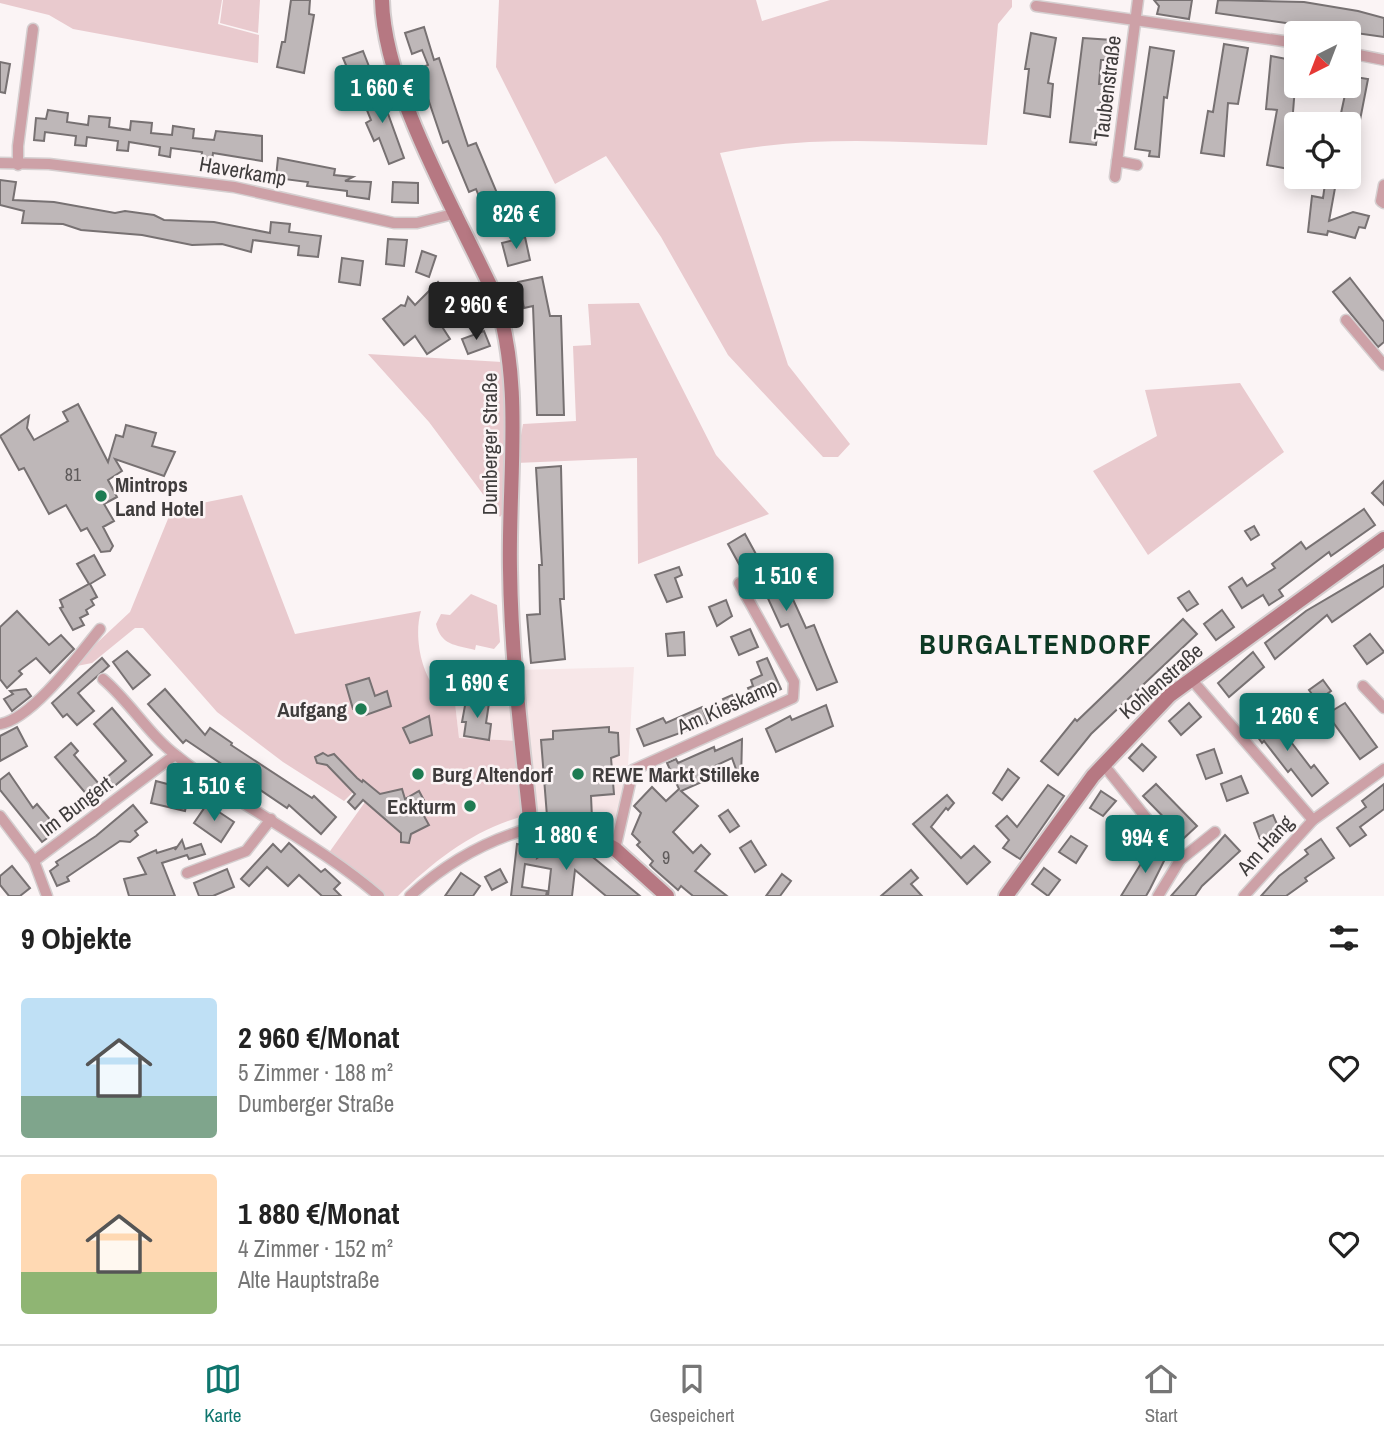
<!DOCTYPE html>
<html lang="de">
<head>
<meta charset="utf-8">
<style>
	:root { --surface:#fff; --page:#f6f6f6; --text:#222; --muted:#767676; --line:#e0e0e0; --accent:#0f766e }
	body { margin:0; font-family:"Archivo Narrow",sans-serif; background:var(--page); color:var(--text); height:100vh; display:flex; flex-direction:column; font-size:26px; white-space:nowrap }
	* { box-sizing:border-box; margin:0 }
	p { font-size:23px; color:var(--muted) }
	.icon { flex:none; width:38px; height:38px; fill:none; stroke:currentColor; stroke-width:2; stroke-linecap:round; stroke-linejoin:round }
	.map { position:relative; height:896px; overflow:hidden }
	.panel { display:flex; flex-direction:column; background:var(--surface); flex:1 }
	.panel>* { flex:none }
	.needle { width:46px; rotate:222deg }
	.fabs { position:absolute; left:1284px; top:21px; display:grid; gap:14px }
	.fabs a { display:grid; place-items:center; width:77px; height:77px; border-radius:7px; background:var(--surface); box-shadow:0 4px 18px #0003; font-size:35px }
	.price { position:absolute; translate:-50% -60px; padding:0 16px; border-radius:7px; background:var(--accent); color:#fff; font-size:23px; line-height:46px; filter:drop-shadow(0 2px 4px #0008) }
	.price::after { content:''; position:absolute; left:50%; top:42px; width:21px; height:16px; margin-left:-10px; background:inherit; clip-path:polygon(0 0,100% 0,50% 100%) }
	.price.active { background:#222; color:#fff }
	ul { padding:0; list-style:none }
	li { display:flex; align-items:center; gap:21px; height:175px; padding:0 21px }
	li+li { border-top:2px solid var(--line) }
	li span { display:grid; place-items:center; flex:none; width:196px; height:140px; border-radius:7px; color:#555 }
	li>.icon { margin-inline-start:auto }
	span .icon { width:84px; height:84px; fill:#fffc; stroke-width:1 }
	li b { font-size:30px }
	h2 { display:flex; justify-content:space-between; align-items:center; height:84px; padding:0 21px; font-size:30px }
	.tab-bar { display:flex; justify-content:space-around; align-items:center; height:98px; border-top:2px solid var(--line); background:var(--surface); font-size:19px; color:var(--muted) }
	.tab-bar a { display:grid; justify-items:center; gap:4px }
	.tab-bar .active { color:var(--accent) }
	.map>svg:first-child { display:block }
	.built { fill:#f7e7e8 }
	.green { fill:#e9cace }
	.building { fill:#beb7b8; stroke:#777172; stroke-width:2 }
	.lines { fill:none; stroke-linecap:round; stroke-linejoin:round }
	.street-casing { stroke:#d5cfd0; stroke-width:13 }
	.secondary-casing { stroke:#d5cfd0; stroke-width:18 }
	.street { stroke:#cda1a7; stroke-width:10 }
	.secondary { stroke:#b67882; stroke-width:14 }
	.poi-dot { fill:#1e7b52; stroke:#fbf4f5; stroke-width:2.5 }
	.labels { text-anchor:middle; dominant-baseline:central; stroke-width:5; stroke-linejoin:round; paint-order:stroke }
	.number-label { font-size:18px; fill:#5f5b5b }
	.street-label { font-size:21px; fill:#3f3c3c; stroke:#fbf4f5 }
	.poi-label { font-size:21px; font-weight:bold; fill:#3f3c3c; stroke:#fbf4f5; text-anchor:start }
	.district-label { font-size:28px; font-weight:bold; letter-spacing:2px; fill:#0d3924; stroke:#fbf4f5 }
</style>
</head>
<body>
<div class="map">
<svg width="1384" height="896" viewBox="0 0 1384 896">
	<rect width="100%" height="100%" fill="#fbf4f5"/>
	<!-- built -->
	<g class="built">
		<path d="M634 667 627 783 614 837 540 820 521 714 518 670Z"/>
		<path d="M465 700 516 708 520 741 459 738 455 703 463 705Z"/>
	</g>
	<!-- green -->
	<g class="green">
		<path d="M0 0H222L218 24 259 35 258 63 73 29 49 15 0 3Z"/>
		<path d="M223 0H260L258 33 220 23Z"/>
		<path d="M499 0H756L762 21 830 0H1012V7L998 24 987 145C898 142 808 135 720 153L788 365 850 444 838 457H823L728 355 661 237 606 156 555 184 496 67Z"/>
		<path d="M639 303 716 455 769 514 638 564 637 458 516 463 523 424 576 421 573 346 591 345 588 304Z"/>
		<path d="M368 354 502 362 505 421 503 513 500 517 429 422Z"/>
		<path d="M1240 383 1284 452 1148 555 1093 471 1157 436 1145 390Z"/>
		<path d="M242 495 295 634 421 611C414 633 420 672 437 690 442 695 450 698 455 703L459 738 520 741 528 815C476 828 436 859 398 896H381L328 854 365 802 353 792 344 801 283 762 217 712 143 628H135L92 663 77 666 85 654 130 612 172 509Z"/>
		<path d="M471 594 497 605 500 642 494 649 476 645 475 650C455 645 441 645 436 624L441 614 450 615Z"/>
	</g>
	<!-- building -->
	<g class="building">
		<path d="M291 0H310L309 14 314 15 304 73 277 67 282 42H285Z"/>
		<path d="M1154 0H1192L1189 19 1157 14 1159 6Z"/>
		<path d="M1218 0 1304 2 1358 11 1384 18V37L1216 13Z"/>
		<path d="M424 27 434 60 439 58 468 146 476 143 499 198 505 195 514 218 491 227 476 189 469 192 448 141 443 143 418 69 428 65 422 50 412 54 405 33Z"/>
		<path d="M1031 33 1056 38 1048 83 1053 84 1050 117 1024 113 1029 69H1025Z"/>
		<path d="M1083 38 1112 40 1110 60H1101L1099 84H1103L1096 145 1070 142Z"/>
		<path d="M1224 44 1248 48 1238 104 1228 103 1224 156 1201 153 1208 111 1213 112Z"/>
		<path d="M1150 47 1174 51 1167 98 1164 97 1159 157 1149 156 1150 151 1135 149Z"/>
		<path d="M363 51 370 69 351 77 343 58Z"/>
		<path d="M1271 56 1297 61 1292 125V133H1295L1289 169 1267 165 1277 110 1266 109Z"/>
		<path d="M0 62 10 64 5 93 0 92Z"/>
		<path d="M1349 76 1368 79 1355 146H1349V119L1340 118Z"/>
		<path d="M378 86 404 158 389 164 379 138 374 141 366 123 371 120 360 93Z"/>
		<path d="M48 110 68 113 67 122 88 125 89 116 110 118 109 127 130 130 131 121 152 123 151 133 172 135 173 126 194 129 193 138 214 140 216 131 262 136V161L213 153 212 162 201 161 202 152 171 148 170 157 159 155 160 147 129 142 128 151 117 150 118 141 87 137 86 146 75 145 76 136 45 132 44 141 34 140 36 118 46 119Z"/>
		<path d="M278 158 335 169 334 175 353 177 345 181 371 182 369 199 347 196V191L307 186 308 182 276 178Z"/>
		<path d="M1326 177H1337L1329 221 1353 212 1369 216 1365 228 1359 227 1355 238 1328 231 1327 235 1308 232 1312 196 1323 198Z"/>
		<path d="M0 180 16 182 13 200 54 202 115 213 125 211 154 215 164 220 214 222 270 233 271 222 290 224 289 232 321 236 318 257 298 255 299 246 253 240 251 252 222 244 192 245 142 235 81 230 63 224 22 223 24 211 0 205Z"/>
		<path d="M393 182 418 183V203L392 202Z"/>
		<path d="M525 237 530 260 508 266 502 243Z"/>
		<path d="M388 239 407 240 404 266 386 264Z"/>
		<path d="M422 251 436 256 429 277 416 272Z"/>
		<path d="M342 258 363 261 360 285 339 282Z"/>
		<path d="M542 277 550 316H561L564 415H537L533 306 524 308 518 282Z"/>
		<path d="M1350 278 1384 322V342L1378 347 1333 292Z"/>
		<path d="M438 282 458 305 439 322 450 339 427 354 415 336 404 345 383 319 401 305 405 306 408 297 415 305Z"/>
		<path d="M484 331 490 346 468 354 462 339Z"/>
		<path d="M78 404 108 462 116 435 123 437 126 425 156 433 152 446 175 452 164 476 115 459 122 471 108 480 117 497 104 504 114 521 103 527 113 546 110 551 101 552 87 528 81 531 66 505 49 514 24 468 19 470 0 436 29 416 27 428 34 440 68 421 63 412Z"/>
		<path d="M561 466 564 599H560L565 659 531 663 527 615 540 614 539 565H542L536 468Z"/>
		<path d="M1384 481V505L1372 493Z"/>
		<path d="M1364 509 1375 525 1331 556 1329 552 1279 590 1283 596 1269 605 1263 595 1242 608 1229 587 1242 578 1247 586 1275 568 1272 564 1301 542 1306 549Z"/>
		<path d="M1254 526 1259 535 1251 540 1245 531Z"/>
		<path d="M745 534 763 567 771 564 785 597 791 595 806 628 814 625 837 682 817 690 788 624 781 627 766 594 760 596 744 561 739 564 728 544Z"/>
		<path d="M94 555 105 575 90 584 97 597 91 600 94 605 86 610 88 614 80 618 84 625 73 630 60 608 63 607 60 600 89 584 77 564Z"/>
		<path d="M1384 565V586L1332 622 1327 615 1275 659 1265 643 1306 611Z"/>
		<path d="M679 567 682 575 675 578 682 597 667 602 655 575Z"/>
		<path d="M1189 591 1198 604 1187 611 1178 598Z"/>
		<path d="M726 600 732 616 717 626 709 607Z"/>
		<path d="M1222 610 1234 627 1216 640 1204 624Z"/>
		<path d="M17 611 49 645 61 635 74 649 50 673 36 658 19 671 22 674 7 688 0 679V627Z"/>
		<path d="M1183 619 1197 634 1091 734 1058 775 1041 761 1075 719 1077 721Z"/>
		<path d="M750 629 758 647 739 655 731 637Z"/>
		<path d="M684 632 685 655 668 656 666 634Z"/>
		<path d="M1370 634 1384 652 1367 664 1354 646Z"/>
		<path d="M127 651 150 675 133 689 113 662Z"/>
		<path d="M1253 652 1264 667 1229 697 1218 683Z"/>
		<path d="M102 658 109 666 78 693 94 711 77 725 67 714 63 717 52 703Z"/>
		<path d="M767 658 781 689 754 701 748 688 753 686 751 680 762 675 757 662Z"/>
		<path d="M369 678 375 696 387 691 391 706 366 715 353 709 346 685Z"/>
		<path d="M1323 680 1331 691 1317 701 1309 690Z"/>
		<path d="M26 689 31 696 12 711 4 699 13 694 10 691Z"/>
		<path d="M165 689 205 735 210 728 232 743 231 745 312 798 314 796 336 817 321 834 289 805 287 808 186 740 183 743 148 704Z"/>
		<path d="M732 695 738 710 729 713 723 699Z"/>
		<path d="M466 700 489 703 486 723 491 724 489 740 464 736 466 722H462Z"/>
		<path d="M1189 703 1201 717 1181 735 1169 721Z"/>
		<path d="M1345 703 1377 747 1360 759 1327 714Z"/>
		<path d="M826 705 833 726 776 752 766 729 790 716 792 720Z"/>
		<path d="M702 707 708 723 644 746 637 729 663 718 666 723Z"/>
		<path d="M112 708 152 755 94 803 55 757 71 743 78 751 74 755 99 784 126 761 94 724Z"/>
		<path d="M1264 709 1289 744 1291 742 1311 768 1314 765 1328 783 1312 796 1291 769 1288 772 1264 741 1262 743 1247 722Z"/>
		<path d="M429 716 432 735 410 743 403 728Z"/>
		<path d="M17 727 27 746 0 761V736Z"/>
		<path d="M609 727V732L618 733 619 755 611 758 614 794 591 796 592 818 547 816 541 740 553 739V731Z"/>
		<path d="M742 739 741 783 732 758 700 773 704 781 681 791 698 806 673 832 693 853 701 845 710 854 695 871 727 896H693L681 886 678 890 653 868 650 865 653 861 637 845 640 842 632 834 641 813 634 806 652 787 666 801 679 789 667 763 676 759 678 763 714 747 715 751Z"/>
		<path d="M1142 744 1156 757 1143 771 1129 758Z"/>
		<path d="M1214 749 1222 773 1206 779 1197 755Z"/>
		<path d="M323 753 328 756 334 754 357 778 362 782 363 780 380 794 402 789 405 799 419 791 426 804 419 807 429 825 411 834 409 843 401 842V833L363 800 355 809 348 802 355 794 327 765 317 763 315 757Z"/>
		<path d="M1008 769 1019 778 1002 800 993 793Z"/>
		<path d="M9 773 33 808 37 804 53 823 57 831 42 842 0 790V780Z"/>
		<path d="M1241 776 1248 793 1227 801 1221 784Z"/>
		<path d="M156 781 190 790 185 811 151 803Z"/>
		<path d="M1156 784 1197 826 1184 838 1143 796Z"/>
		<path d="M1384 784V809L1360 827 1366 835 1350 846 1337 828 1366 807 1362 801Z"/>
		<path d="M1048 785 1064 796 1020 859 1003 848 1009 840 996 826 1007 816 1017 827Z"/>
		<path d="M1101 791 1116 801 1103 816 1090 808Z"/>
		<path d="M947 795 954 803 948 810 946 808 931 827 961 858 974 846 990 862 967 884 913 824Z"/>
		<path d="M207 804 234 822 221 842 194 823Z"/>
		<path d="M133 805 147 822 135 831 138 835 130 842 120 841 67 877 69 881 57 886 50 871 58 865 56 862 96 836Z"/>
		<path d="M728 810 739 826 730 832 719 816Z"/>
		<path d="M1273 815 1280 831 1260 839 1254 823Z"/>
		<path d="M1120 816 1145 831 1137 844 1113 829 1116 825 1113 823Z"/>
		<path d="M1225 835 1240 851 1202 886 1195 896H1171Z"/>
		<path d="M1071 836 1087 846 1076 863 1059 852Z"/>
		<path d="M1321 839 1334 858 1305 878 1307 881 1286 896H1261L1279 876 1308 854 1305 850Z"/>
		<path d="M182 840 185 849 201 844 205 854 189 859 187 855 162 863 175 896H129L124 879 146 874 138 858 156 850 157 853 176 847 175 850Z"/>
		<path d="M751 841 766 865 755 872 740 848Z"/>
		<path d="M289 843 321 872 325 869 340 883 334 889 341 896H322L299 875 288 886 267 867 249 886 241 879 273 844 281 852Z"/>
		<path d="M517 844 538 847 537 858 559 844 580 849V852L589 854 640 896H606L575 870 572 896H548L551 869 525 864 522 887 547 891 546 896H511Z"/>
		<path d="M1150 849 1166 857 1150 889 1146 896H1121Z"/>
		<path d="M12 866 30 888 20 896H9L0 885V876Z"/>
		<path d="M1044 868 1060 880 1048 896 1032 884Z"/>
		<path d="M227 869 234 887 213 896H199L194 883Z"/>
		<path d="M500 869 507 882 492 890 485 877Z"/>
		<path d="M911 870 918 878 911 884 922 896H881Z"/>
		<path d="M461 873 480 886 473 896H445Z"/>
		<path d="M782 874 791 881 780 896H766Z"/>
	</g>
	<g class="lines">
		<!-- street casing -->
		<g class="street-casing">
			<g id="street">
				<path d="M1036 6 1297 43"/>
				<path d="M1349 53 1384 60"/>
				<path d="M1117 161 1137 165"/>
				<path d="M0 163 49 164 234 187 394 223H417L457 213"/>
				<path d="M18 165V146L33 29"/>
				<path d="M1115 177 1138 0"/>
				<path d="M1384 185 1381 201 1384 203"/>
				<path d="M1346 320 1384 365"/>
				<path d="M103 679C130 702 149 735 177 756 241 808 316 842 379 896"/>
				<path d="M1191 679 1313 820"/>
				<path d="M1363 686 1384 708"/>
				<path d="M0 724C32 719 79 655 100 629"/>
				<path d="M1103 764 1180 860"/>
				<path d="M0 816 34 861 47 896"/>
				<path d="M615 849 633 770 793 698 794 682 739 583"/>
				<path d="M34 861 175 755"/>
				<path d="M187 873 246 851 271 819"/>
				<path d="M410 896C446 863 484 841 531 828"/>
				<path d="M1158 896 1180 860 1215 832"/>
				<path d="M1244 896 1313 820 1384 769"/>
			</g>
		</g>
		<!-- secondary casing -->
		<g class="secondary-casing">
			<g id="secondary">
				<path d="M382 0C384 90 457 213 495 296 524 383 508 478 510 569 511 656 522 742 531 828L602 842 615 849 667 896"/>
				<path d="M1006 896 1093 776 1170 695 1384 539"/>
			</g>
		</g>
		<!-- street -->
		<use href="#street" class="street"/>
		<!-- secondary -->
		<use href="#secondary" class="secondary"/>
	</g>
	<!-- markers -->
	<g class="poi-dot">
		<circle cx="101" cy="496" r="7"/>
		<circle cx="361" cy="709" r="7"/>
		<circle cx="418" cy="774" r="7"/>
		<circle cx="578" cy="774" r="7"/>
		<circle cx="470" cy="806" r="7"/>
	</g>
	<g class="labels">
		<!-- number labels -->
		<g class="number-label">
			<text x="73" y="474">81</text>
			<text x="666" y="857">9</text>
		</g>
		<!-- street labels -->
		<g class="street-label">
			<text transform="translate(1107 88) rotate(-83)">Taubenstraße</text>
			<text transform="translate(243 171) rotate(10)">Haverkamp</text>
			<text transform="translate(489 444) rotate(-90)">Dumberger Straße</text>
			<text transform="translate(1161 681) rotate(-41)">Kohlenstraße</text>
			<text transform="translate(727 706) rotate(-24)">Am Kieskamp</text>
			<text transform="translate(76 806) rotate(-37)">Im Bungert</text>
			<text transform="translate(1265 845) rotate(-48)">Am Hang</text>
		</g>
		<!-- poi labels -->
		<g class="poi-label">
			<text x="115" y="484">Mintrops<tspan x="115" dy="24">Land Hotel</tspan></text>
			<text x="347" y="709" text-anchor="end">Aufgang</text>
			<text x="432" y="774">Burg Altendorf</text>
			<text x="592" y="774">REWE Markt Stilleke</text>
			<text x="456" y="806" text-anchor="end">Eckturm</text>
		</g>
		<!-- district labels -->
		<g class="district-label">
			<text x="1036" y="644">BURGALTENDORF</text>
		</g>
	</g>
</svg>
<div class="fabs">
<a><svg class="needle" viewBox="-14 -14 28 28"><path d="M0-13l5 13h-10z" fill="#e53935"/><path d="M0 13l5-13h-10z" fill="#767676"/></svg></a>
<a><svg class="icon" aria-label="locate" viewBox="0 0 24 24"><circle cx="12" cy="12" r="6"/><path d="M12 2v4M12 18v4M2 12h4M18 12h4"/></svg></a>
</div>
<b class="price" style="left:382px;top:125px">1 660 €</b>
<b class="price" style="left:516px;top:251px">826 €</b>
<b class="price active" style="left:476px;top:342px">2 960 €</b>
<b class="price" style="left:786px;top:613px">1 510 €</b>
<b class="price" style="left:477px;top:720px">1 690 €</b>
<b class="price" style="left:1287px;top:753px">1 260 €</b>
<b class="price" style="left:214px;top:823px">1 510 €</b>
<b class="price" style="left:566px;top:872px">1 880 €</b>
<b class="price" style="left:1145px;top:875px">994 €</b>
</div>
<section class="panel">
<h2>9 Objekte<svg class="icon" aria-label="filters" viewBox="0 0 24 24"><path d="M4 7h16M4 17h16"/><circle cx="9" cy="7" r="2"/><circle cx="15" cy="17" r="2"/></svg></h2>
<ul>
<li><span style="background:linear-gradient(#bfe0f5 70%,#7fa58c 0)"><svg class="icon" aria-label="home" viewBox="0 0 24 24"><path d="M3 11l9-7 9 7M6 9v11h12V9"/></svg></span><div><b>2 960 €/Monat</b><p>5 Zimmer · 188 m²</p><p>Dumberger Straße</p></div><svg class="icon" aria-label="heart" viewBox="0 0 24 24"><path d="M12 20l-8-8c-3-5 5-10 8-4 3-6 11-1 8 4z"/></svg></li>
<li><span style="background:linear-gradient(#ffd9b3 70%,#8fb573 0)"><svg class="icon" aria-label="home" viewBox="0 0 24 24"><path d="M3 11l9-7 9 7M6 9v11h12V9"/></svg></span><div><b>1 880 €/Monat</b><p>4 Zimmer · 152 m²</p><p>Alte Hauptstraße</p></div><svg class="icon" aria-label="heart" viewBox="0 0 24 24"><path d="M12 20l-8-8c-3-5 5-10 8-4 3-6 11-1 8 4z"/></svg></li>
</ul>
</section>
<nav class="tab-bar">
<a class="active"><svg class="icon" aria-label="map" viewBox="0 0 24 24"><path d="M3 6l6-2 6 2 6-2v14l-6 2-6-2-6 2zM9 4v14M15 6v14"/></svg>Karte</a>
<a><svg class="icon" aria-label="saved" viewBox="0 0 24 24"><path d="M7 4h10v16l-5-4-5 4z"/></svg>Gespeichert</a>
<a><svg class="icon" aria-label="home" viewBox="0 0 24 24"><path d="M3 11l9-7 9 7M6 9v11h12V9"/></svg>Start</a>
</nav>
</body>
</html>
